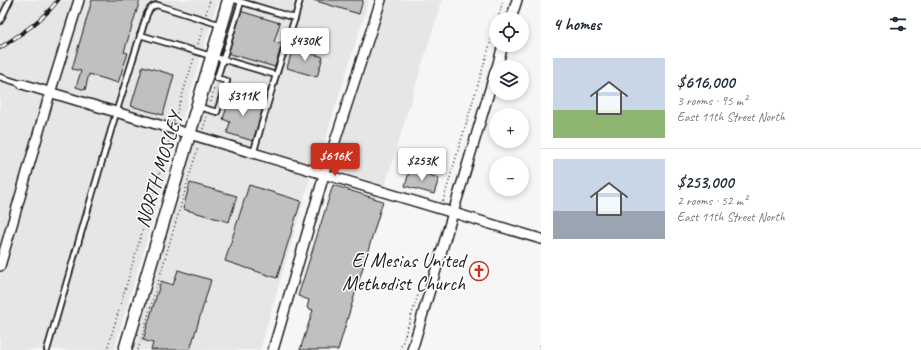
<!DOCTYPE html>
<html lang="en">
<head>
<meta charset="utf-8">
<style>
	:root { --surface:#fff; --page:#f6f6f7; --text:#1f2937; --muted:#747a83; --line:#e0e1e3; --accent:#c8321e }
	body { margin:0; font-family:Caveat,sans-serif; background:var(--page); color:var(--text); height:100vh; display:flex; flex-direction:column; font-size:15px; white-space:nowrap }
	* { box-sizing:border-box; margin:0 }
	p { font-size:13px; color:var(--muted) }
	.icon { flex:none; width:22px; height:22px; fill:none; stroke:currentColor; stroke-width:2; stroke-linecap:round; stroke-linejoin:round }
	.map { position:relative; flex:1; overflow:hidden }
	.drawer { display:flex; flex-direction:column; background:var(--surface); width:380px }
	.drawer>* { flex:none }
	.buttons { position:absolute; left:489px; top:12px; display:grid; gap:8px }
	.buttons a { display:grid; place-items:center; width:40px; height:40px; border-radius:50%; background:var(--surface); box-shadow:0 2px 6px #0003; font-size:20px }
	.price { position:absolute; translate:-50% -34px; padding:0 9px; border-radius:4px; background:#fff; color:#222; font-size:13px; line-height:26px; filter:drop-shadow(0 1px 2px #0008) }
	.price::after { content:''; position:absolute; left:50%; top:24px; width:12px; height:9px; margin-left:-6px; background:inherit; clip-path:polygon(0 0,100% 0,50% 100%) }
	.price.on { background:var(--accent); color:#fff }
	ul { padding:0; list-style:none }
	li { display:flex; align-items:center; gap:12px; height:100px; padding:0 12px }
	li+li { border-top:1px solid var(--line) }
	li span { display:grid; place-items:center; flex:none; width:112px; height:80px; border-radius:0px; color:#555 }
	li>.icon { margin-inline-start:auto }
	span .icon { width:48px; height:48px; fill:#fffc; stroke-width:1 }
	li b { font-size:17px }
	h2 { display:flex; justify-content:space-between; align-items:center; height:48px; padding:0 12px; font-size:17px }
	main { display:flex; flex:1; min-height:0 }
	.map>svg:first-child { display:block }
	.built { fill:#e6e6e6 }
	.building { fill:#c0c0c0; stroke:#1c1c1c }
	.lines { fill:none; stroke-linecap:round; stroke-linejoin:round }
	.lane-casing { stroke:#1c1c1c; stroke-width:8 }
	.street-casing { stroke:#1c1c1c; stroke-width:12 }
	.secondary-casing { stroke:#1c1c1c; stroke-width:15 }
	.path { stroke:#1c1c1c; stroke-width:1.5; stroke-dasharray:1 3; stroke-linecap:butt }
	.lane { stroke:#fff; stroke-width:4.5 }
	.street { stroke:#fff; stroke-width:9 }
	.secondary { stroke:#fff; stroke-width:12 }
	.rail-casing { stroke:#1c1c1c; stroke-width:4 }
	.rail { stroke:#fff; stroke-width:2.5; stroke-dasharray:8; stroke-linecap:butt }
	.labels { text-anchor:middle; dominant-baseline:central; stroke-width:3; stroke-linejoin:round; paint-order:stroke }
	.street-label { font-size:20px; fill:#1c1c1c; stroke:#fff }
	.poi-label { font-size:20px; fill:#1c1c1c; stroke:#fff; text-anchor:end }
</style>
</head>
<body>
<main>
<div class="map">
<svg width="541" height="350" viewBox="0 0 541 350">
	<rect width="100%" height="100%" fill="#f6f6f6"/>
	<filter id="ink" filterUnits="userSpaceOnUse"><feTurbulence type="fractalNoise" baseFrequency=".025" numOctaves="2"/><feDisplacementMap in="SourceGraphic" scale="8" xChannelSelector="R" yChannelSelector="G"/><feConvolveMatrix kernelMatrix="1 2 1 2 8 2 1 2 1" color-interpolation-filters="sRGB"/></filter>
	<g filter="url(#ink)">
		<!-- built -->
		<g class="built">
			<path d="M0 0H218L182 120 178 123H173L121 107 117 117 170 133 175 136 176 141 114 350H0Z"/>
			<path d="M235 0H369L318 163 316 165H311L200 132 198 128V124Z"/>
			<path d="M384 0H442L385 185 336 170 333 167 334 161Z"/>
			<path d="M197 143 309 176 310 179 260 350H131L191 148 194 144Z"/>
		</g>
		<!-- building -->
		<g class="building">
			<path d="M92 0H140L124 52 128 53 118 83 89 74 85 90 76 87 81 71 72 69Z"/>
			<path d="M313 0H363L359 14Z"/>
			<path d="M240 11 280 23 274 42 282 44 275 67 227 53Z"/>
			<path d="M293 48 323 57 317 77 287 68Z"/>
			<path d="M143 66 174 75 163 115 131 106Z"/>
			<path d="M231 95 252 102 253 97 261 99 260 104 264 105 253 141 227 133 230 122 223 119Z"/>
			<path d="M410 169 439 178 434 194 405 186Z"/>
			<path d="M190 183 237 196 229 222 183 209Z"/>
			<path d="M249 185 301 201 277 278 225 261Z"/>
			<path d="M333 185 383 201 338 350H300L313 310 307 308 309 300 298 296Z"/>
			<path d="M178 270 211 280 190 350H151L153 343 143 340 161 281 173 285Z"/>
		</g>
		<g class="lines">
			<!-- lane casing -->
			<g class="lane-casing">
				<g id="lane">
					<path d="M295 18 300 0"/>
					<path d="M0 21 10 0"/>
					<path d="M140 35 276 75 295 18 235 0"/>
					<path d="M0 77 22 84"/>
					<path d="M217 78 241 2"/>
					<path d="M199 107 217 112 227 81 216 78"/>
					<path d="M253 154 276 75"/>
					<path d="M47 350 116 113 147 14C149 10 151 6 157 5L221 25"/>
				</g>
			</g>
			<!-- street casing -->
			<g class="street-casing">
				<g id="street">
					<path d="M511 19 517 0"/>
					<path d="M497 67 503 45"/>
					<path d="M22 84 541 239"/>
					<path d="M0 266 50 93 79 0"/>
					<path d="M273 350 324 175 381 0"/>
					<path d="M412 350 496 69"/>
				</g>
			</g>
			<!-- secondary casing -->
			<g class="secondary-casing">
				<path id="secondary" d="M125 350 229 0"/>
			</g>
			<!-- path -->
			<g class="path">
				<path d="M206 14 210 0"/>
				<path d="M498 19 503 0"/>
				<path d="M198 44 203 27"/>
				<path d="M211 102 214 89"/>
				<path d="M174 121 194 58"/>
				<path d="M203 129 207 116"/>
				<path d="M443 201 496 24"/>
				<path d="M107 350 170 138"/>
				<path d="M138 350 198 147"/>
				<path d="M400 350 420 289"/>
				<path d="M539 350 541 344"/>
			</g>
			<!-- lane -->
			<use href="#lane" class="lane"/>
			<!-- street -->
			<use href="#street" class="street"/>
			<!-- secondary -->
			<use href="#secondary" class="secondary"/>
			<!-- rail casing -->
			<g class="rail-casing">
				<path id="rail" d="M0 48C21 34 43 20 58 0"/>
			</g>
			<!-- rail -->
			<use href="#rail" class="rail"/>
		</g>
	</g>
	<!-- icons -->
	<defs>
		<g id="church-ring" transform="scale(1)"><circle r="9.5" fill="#fff" stroke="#c8321e" stroke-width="1.5"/><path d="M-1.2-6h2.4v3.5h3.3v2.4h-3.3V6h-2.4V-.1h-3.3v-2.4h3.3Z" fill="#c8321e"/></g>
	</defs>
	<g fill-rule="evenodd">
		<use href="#church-ring" x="479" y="271"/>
	</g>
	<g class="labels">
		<!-- street labels -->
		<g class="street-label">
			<text transform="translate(159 170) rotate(-73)">NORTH MOSLEY</text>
		</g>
		<!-- poi labels -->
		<g class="poi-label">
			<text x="465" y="260">El Mesias United<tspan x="465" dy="23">Methodist Church</tspan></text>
		</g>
	</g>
</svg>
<div class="buttons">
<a><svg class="icon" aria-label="locate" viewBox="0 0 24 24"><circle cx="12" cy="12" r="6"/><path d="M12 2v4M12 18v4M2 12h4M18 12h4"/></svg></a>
<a><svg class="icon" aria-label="layers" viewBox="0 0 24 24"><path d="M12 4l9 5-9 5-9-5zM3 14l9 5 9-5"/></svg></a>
<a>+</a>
<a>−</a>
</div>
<b class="price" style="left:305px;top:62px">$430K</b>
<b class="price" style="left:243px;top:117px">$311K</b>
<b class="price on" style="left:335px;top:177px">$616K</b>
<b class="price" style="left:422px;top:182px">$253K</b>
</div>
<section class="drawer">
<h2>4 homes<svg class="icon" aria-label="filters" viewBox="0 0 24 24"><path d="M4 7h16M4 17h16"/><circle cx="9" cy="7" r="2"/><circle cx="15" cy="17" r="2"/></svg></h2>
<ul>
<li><span style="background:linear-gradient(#c9d6e8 65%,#8fb573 0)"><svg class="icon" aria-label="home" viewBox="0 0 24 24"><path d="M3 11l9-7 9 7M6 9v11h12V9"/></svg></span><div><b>$616,000</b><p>3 rooms · 95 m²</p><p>East 11th Street North</p></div></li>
<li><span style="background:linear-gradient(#c9d6e8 65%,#9aa5b1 0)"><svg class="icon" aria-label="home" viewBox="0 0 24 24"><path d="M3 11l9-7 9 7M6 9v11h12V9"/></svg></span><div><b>$253,000</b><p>2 rooms · 52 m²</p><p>East 11th Street North</p></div></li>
</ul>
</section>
</main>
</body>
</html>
